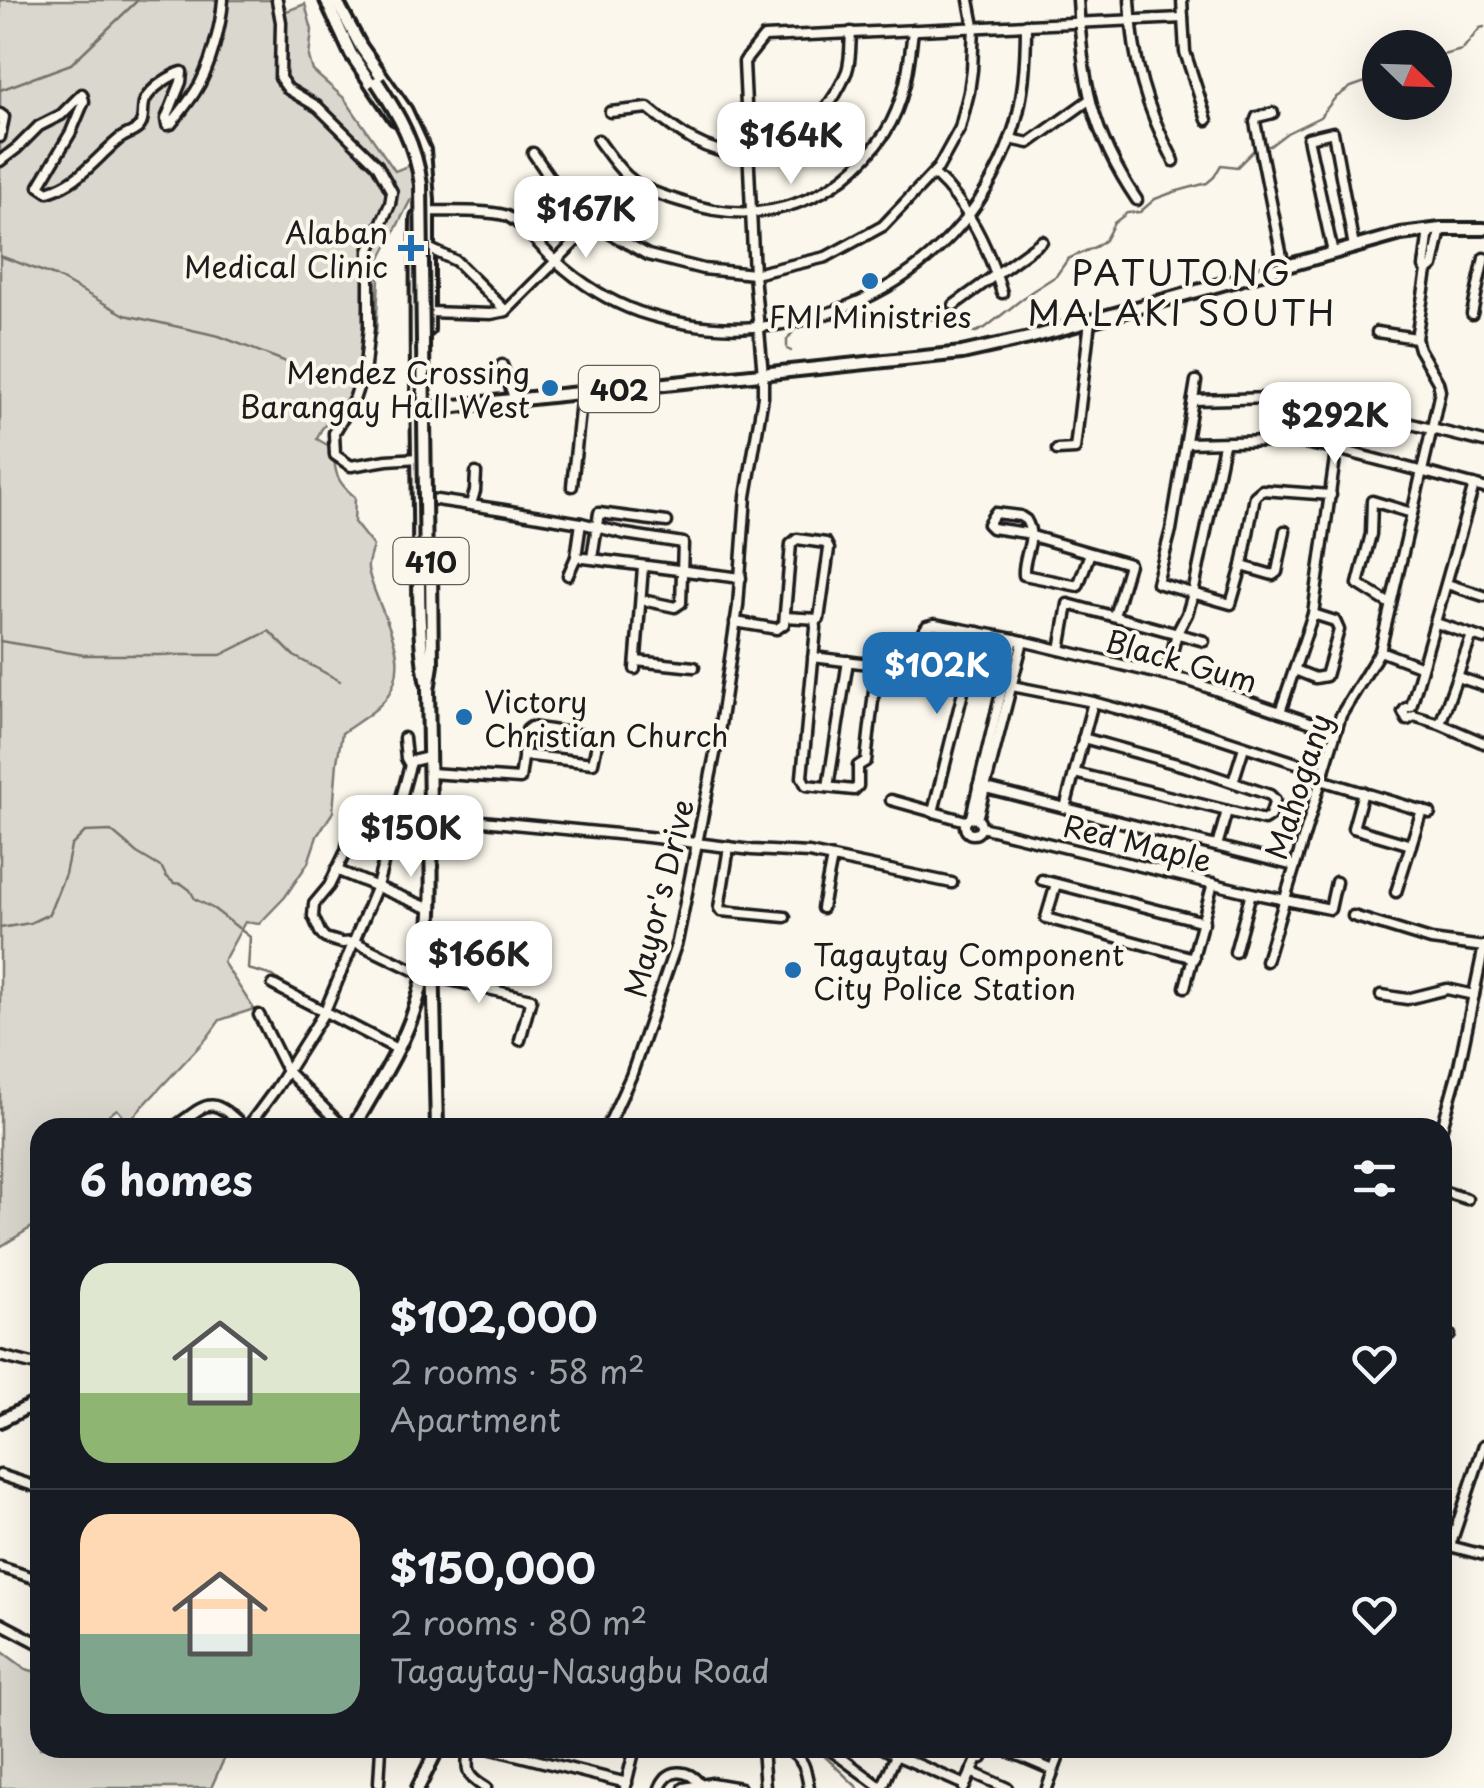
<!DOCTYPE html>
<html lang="en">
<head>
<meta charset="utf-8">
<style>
	:root { --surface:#171b24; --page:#242831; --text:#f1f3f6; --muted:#9ea1a6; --line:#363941; --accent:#1f6fb2 }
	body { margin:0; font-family:"Playpen Sans",sans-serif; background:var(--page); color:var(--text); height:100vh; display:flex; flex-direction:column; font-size:38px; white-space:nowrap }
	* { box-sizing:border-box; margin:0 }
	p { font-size:32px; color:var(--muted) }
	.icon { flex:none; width:55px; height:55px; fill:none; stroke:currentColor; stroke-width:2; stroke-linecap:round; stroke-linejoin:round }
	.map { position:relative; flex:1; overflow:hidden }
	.panel { position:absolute; left:30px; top:1118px; width:1422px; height:640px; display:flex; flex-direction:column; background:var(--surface); border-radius:30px; box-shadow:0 10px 40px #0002 }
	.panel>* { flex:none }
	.needle { width:65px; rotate:113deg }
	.buttons { position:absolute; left:1362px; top:30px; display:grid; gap:20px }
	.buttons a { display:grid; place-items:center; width:90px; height:90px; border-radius:50%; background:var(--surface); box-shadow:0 10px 40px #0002; font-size:50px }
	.price { position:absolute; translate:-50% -85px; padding:0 22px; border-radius:20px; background:#fff; color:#222; font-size:32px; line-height:65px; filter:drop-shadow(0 2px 5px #0008) }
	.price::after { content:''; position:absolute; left:50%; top:60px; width:30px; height:22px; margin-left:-15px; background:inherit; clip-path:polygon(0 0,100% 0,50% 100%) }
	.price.active { background:var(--accent); color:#fff }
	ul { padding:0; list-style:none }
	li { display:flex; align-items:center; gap:30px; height:250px; padding:0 50px }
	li+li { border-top:2px solid var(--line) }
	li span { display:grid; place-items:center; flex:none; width:280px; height:200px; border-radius:30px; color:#555 }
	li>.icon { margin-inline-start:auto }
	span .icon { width:120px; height:120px; fill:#fffc; stroke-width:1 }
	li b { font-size:42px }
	h2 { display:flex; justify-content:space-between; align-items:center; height:120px; padding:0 50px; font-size:42px }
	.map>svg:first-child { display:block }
	.green { fill:#dad7ce; stroke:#7b7a75; stroke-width:2.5 }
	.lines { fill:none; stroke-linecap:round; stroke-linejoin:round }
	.stream { stroke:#74726e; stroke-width:2.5 }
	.minor-casing { stroke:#1c1c1c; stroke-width:15 }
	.major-casing { stroke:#1c1c1c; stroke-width:18 }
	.minor { stroke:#fbf7ec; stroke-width:8 }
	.major { stroke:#fbf7ec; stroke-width:10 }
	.major-bridge-casing { stroke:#1c1c1c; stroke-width:18; stroke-linecap:butt }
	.major-bridge { stroke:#fbf7ec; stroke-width:10 }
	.poi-dot { fill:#1f6fb2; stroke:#fbf7ec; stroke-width:4 }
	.labels { text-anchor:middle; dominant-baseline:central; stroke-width:8; stroke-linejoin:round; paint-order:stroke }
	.shield { fill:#fbf7ec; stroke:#5f5e5a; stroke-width:2.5 }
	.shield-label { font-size:28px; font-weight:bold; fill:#1c1c1c }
	.poi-label { font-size:30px; fill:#1c1c1c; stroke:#fbf7ec; text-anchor:end }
	.street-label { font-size:30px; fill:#1c1c1c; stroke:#fbf7ec }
	.quarter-label { font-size:35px; letter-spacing:2.5px; fill:#1c1c1c; stroke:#fbf7ec }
</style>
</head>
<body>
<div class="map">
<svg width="1484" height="1788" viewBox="0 0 1484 1788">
	<rect width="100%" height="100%" fill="#fbf7ec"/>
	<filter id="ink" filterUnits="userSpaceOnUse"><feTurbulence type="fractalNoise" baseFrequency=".01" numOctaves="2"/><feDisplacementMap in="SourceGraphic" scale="20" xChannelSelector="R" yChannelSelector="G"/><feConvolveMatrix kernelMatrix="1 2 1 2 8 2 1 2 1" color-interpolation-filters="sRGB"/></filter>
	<g filter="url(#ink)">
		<!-- green -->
		<g class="green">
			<path d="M0 0H282L287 11 305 4 312 30 309 57 313 71 344 98 395 171 413 164 415 198 410 201 380 260 376 333 363 360 349 396 321 430 317 439 333 448C335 472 335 481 355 497L354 522 373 546C371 554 367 562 368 569 376 611 417 656 386 698 376 712 356 723 342 733L337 762 333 812 317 836 308 863 285 897 259 924 245 922 223 962 254 1009 220 1020 207 1038 128 1122 117 1109 108 1116 116 1127 40 1128V1222L0 1247Z"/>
			<path d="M0 1650 26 1669 40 1673V1748H229L211 1788H0Z"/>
		</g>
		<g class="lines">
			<!-- stream -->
			<g class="stream">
				<path d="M1435 57 1462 50 1480 28 1484 27"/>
				<path d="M0 90 71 64 138 0"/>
				<path d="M1264 146H1270L1287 133 1320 117 1335 98 1351 87 1380 77"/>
				<path d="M0 256 55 276 125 315 219 336 289 363"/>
				<path d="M791 351 787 349V340L797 326H817L824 318 838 319 869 313 882 315 896 311H908L918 313 951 329 976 332 985 328 1031 292 1056 276 1068 259 1097 246 1105 240 1114 223 1127 213 1140 212 1155 199 1174 192 1207 183 1214 177 1221 165 1237 167 1256 148"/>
				<path d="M0 641 84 655H221L269 631 294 656 340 681"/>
				<path d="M0 928 30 923 49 914 65 874 71 846 85 832 111 831 137 853 162 868 166 876 174 883 182 884 190 890 195 899 214 909 250 937 248 969 273 976 294 992"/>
				<path d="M816 1748 858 1788"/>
			</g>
			<!-- minor casing -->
			<g class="minor-casing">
				<g id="minor">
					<path d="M277 0 281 22 280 78 288 89 318 107 377 165 392 192 390 204 369 251V327L365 366 354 400 334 433 335 455 351 466 387 460 419 458"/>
					<path d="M1078 0C1083 81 1090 131 1137 200"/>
					<path d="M1130 0C1133 62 1145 106 1174 161"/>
					<path d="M1182 0 1185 52 1207 120"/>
					<path d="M610 112 648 108C676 131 705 154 744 154 757 154 769 149 781 143 813 128 834 104 847 71 851 59 850 45 851 32"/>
					<path d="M1273 113 1257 117 1255 122 1284 267"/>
					<path d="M0 114 4 117 0 137"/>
					<path d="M1010 139 1029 143 1089 100"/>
					<path d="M598 140C607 152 616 166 627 176 643 190 663 196 683 202 762 229 838 202 885 133 905 102 909 66 913 30"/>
					<path d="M533 153 559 191 593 224 648 255 703 269 754 274 826 257 883 226 938 168 960 128 969 92 972 70 974 26 969 0"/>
					<path d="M0 161 17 148 39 126 61 115 82 94 84 101 71 132 39 186 48 192C80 182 93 161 117 141 123 135 131 134 137 129 146 122 141 109 145 100 151 88 171 75 182 72L181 82 166 119 167 125 171 124C179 114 188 103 195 92 210 70 221 26 223 0"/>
					<path d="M934 174C969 206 988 247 1002 293"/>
					<path d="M428 211C449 212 485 210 504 215 521 220 541 249 555 260 579 282 608 301 639 312 790 362 957 289 1011 137 1024 101 1026 61 1026 24"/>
					<path d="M428 248 456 261 506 311"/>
					<path d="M1333 253 1308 138 1333 132 1354 247"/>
					<path d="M1427 271 1433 266 1441 229"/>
					<path d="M954 305 1042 241"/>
					<path d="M428 312 491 314 506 311 593 224"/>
					<path d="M1472 314 1484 258"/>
					<path d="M1377 332 1416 338"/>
					<path d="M502 365 515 400"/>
					<path d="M1196 381 1171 530 1157 583 1231 604 1242 566 1255 496 1262 490 1331 495"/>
					<path d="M1193 400 1274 398 1343 402 1313 614 1280 712"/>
					<path d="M1394 419 1395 407 1389 403 1383 404 1379 416 1484 442"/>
					<path d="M1186 443 1277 441 1304 443 1337 449 1484 488"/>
					<path d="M1057 450 1075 449 1090 321"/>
					<path d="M1474 485 1411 707 1406 708 1403 712 1407 720 1414 716 1440 724 1484 743"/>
					<path d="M572 486 582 392"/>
					<path d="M430 499 504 510 581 523 625 534 683 543 681 603 675 607 642 600"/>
					<path d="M471 504 475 491 476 473"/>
					<path d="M1090 553 1078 586 1024 575C1022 555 1038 540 1026 520L1020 516 995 513 988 524 992 528 1026 533 1032 536 1129 564 1114 616"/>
					<path d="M576 557 581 523"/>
					<path d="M592 558 599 513 667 522"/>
					<path d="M1242 566 1273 575 1277 572 1285 531"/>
					<path d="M568 575 576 557 741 578"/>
					<path d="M1447 584 1484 596"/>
					<path d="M1390 604 1358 584 1371 534 1372 501 1412 513"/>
					<path d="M735 622 777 629 784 624 791 544 797 539 826 543 829 549 819 619 785 617"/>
					<path d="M1436 623 1484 639"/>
					<path d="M1060 650 1068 604 1204 641"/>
					<path d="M1380 651 1422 667"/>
					<path d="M813 657 877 665 866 761 858 766V786L854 790 806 785 802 777 816 628 815 619"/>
					<path d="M971 659 926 649 920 636 927 626 935 624 1014 639 1189 681 1336 731"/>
					<path d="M636 661 694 667"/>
					<path d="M635 669 643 567"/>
					<path d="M1295 670 1315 678 1326 676 1339 630 1335 621 1313 614"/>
					<path d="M1166 675 1177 633 1187 614 1193 594 1224 444"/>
					<path d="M1458 677 1484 686"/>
					<path d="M1002 684 1093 702 1196 730 1324 772"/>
					<path d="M1440 724 1472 635"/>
					<path d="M404 738 406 758 410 765"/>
					<path d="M430 773 520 779 527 730 531 727 596 737 598 739 593 763 523 755"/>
					<path d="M1075 773 1264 820 1270 816 1275 800 1270 795 1188 767 1083 738"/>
					<path d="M1321 780 1430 813"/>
					<path d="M1233 782 1244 747"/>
					<path d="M978 786 1295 866"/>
					<path d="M828 787 848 661"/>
					<path d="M1363 792 1353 828 1411 845"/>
					<path d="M891 800 966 821"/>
					<path d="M1065 808 1093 702"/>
					<path d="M370 809 351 828 346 851 329 886 314 904 313 916 320 932 325 938 342 943 355 942 424 975"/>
					<path d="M933 812 978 632"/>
					<path d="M431 816 648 837 752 850 809 853 952 883"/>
					<path d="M971 817 1014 639"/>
					<circle cx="973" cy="826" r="8"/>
					<path d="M977 819 1023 641"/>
					<path d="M981 827 1251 893 1330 909 1336 882"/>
					<path d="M1217 846 1227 811"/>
					<path d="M729 847 719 908 721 911 785 917"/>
					<path d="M336 870 431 909"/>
					<path d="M1042 880 1204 922"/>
					<path d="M1056 884 1046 918 1194 958"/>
					<path d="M1396 892 1422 810"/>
					<path d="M822 908 832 858"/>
					<path d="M1353 916 1431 940 1484 947"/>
					<path d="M1235 952 1251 893"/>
					<path d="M1266 961 1341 715 1380 651 1432 428 1440 391 1438 382 1419 349 1416 338 1427 271 1424 267 1429 230"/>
					<path d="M433 976 531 999 520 1040"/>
					<path d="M273 985 397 1049"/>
					<path d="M1185 987 1213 883"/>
					<path d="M1381 995 1407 999 1447 989 1474 995"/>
					<path d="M259 1015 287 1071 344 1128"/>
					<path d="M173 1128C210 1101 210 1095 245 1128"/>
					<path d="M247 1128 275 1090 325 1011 377 886 410 765 412 761 429 757"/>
					<path d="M607 1128 631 1076 677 942 718 739 738 606 746 496 763 397V375L754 274 744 62 764 37 1183 18"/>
					<path d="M1442 1128 1458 1071 1484 946"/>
					<path d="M1442 1191 1467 1199"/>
					<path d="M1442 1333 1450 1335"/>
					<path d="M0 1356 40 1366"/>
					<path d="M0 1475 40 1488"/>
					<path d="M1442 1544 1484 1555"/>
					<path d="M1450 1546 1484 1445"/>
					<path d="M0 1567 40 1580"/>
					<path d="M0 1623 40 1644"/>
					<path d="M469 1748C466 1770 465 1776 486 1788"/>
					<path d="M488 1748 627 1783"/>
					<path d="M735 1748H737"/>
					<path d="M762 1748 765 1788"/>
					<path d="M785 1748C804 1756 806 1769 809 1788"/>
					<path d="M828 1748 882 1788"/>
					<path d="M883 1748 896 1755 965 1785"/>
					<path d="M965 1748 982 1758 987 1748"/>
					<path d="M1001 1748 1053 1770"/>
					<path d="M971 1772 1007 1788"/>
					<path d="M379 1783 381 1748"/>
					<path d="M625 1788 635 1748"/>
					<path d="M660 1788C668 1768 687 1768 700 1784"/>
					<path d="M684 1788 711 1783 740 1788"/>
					<path d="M882 1788 899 1748"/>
					<path d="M964 1788 979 1756"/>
					<path d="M1047 1788 1062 1748"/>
				</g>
			</g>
			<!-- major casing -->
			<g class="major-casing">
				<g id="major">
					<path d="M326 0 351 54 395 119"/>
					<path d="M336 0 361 47 406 111 424 150 428 200V330"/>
					<path d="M417 217C416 315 417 412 419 510 420 564 416 627 426 680"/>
					<path d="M417 410 962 353 1029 338 1401 234 1441 229H1484"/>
					<path d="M428 690 432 665 431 567"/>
					<path d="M433 954 437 1128"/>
					<path d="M353 1128C376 1088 402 1049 416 1005 436 942 432 874 430 808 429 767 429 727 428 686"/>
					<path d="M0 1421 40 1401"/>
					<path d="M418 1788 438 1748"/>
				</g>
			</g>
			<!-- minor -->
			<use href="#minor" class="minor"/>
			<!-- major -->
			<use href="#major" class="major"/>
			<!-- major-bridge casing -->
			<g class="major-bridge-casing">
				<path id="major-bridge" d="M377 82C399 115 416 145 421 185L426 576"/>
			</g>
			<!-- major-bridge -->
			<use href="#major-bridge" class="major-bridge"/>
		</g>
	</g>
	<!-- markers -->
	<g class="poi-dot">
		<path d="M406 233h10v10h10v10h-10v10h-10v-10h-10v-10h10z"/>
		<circle cx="870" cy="281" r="10"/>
		<circle cx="550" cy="388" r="10"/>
		<circle cx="464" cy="717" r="10"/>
		<circle cx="793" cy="970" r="10"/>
	</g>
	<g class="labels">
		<!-- shield labels -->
		<g class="shield">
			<rect x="579" y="366" width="80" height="46" rx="8"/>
			<rect x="393.5" y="538" width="75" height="46" rx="8"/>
		</g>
		<g class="shield-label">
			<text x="619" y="389">402</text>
			<text x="431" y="561">410</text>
		</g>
		<!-- poi labels -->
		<g class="poi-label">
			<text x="388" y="231">Alaban<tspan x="388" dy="34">Medical Clinic</tspan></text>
			<text x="870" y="315" text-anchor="middle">FMI Ministries</text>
			<text x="530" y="371">Mendez Crossing<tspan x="530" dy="34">Barangay Hall West</tspan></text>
			<text x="484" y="700" text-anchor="start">Victory<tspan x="484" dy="34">Christian Church</tspan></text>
			<text x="813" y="953" text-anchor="start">Tagaytay Component<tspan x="813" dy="34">City Police Station</tspan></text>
		</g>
		<!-- street labels -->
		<g class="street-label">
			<text transform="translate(1182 660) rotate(16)">Black Gum</text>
			<text transform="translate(1297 786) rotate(-72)">Mahogany</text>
			<text transform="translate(1138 842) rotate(14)">Red Maple</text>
			<text transform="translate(658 898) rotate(-76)">Mayor's Drive</text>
		</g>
		<!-- quarter labels -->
		<g class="quarter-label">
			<text x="1182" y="271">PATUTONG<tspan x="1182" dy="40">MALAKI SOUTH</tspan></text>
		</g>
	</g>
</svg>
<div class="buttons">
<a><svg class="needle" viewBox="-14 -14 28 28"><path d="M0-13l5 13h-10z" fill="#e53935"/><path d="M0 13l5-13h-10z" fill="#9ea1a6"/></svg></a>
</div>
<b class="price" style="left:791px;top:187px">$164K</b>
<b class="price" style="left:586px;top:261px">$167K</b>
<b class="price" style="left:1335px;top:467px">$292K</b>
<b class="price active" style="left:937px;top:717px">$102K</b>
<b class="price" style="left:411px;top:880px">$150K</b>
<b class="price" style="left:479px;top:1006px">$166K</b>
<section class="panel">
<h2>6 homes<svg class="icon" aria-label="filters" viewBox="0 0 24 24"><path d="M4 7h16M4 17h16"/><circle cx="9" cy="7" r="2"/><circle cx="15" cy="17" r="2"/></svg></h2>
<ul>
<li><span style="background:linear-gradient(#dfe7d0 65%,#8fb573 0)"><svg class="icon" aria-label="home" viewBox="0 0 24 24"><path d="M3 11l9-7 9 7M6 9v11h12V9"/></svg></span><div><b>$102,000</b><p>2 rooms · 58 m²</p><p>Apartment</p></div><svg class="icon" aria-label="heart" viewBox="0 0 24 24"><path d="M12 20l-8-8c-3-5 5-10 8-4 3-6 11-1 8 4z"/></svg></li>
<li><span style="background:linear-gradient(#ffd9b3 60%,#7fa58c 0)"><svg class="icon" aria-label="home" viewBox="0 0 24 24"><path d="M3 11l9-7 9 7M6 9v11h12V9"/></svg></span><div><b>$150,000</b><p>2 rooms · 80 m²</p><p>Tagaytay-Nasugbu Road</p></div><svg class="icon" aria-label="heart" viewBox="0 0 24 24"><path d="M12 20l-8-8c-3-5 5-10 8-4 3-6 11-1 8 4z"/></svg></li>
</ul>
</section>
</div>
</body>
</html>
